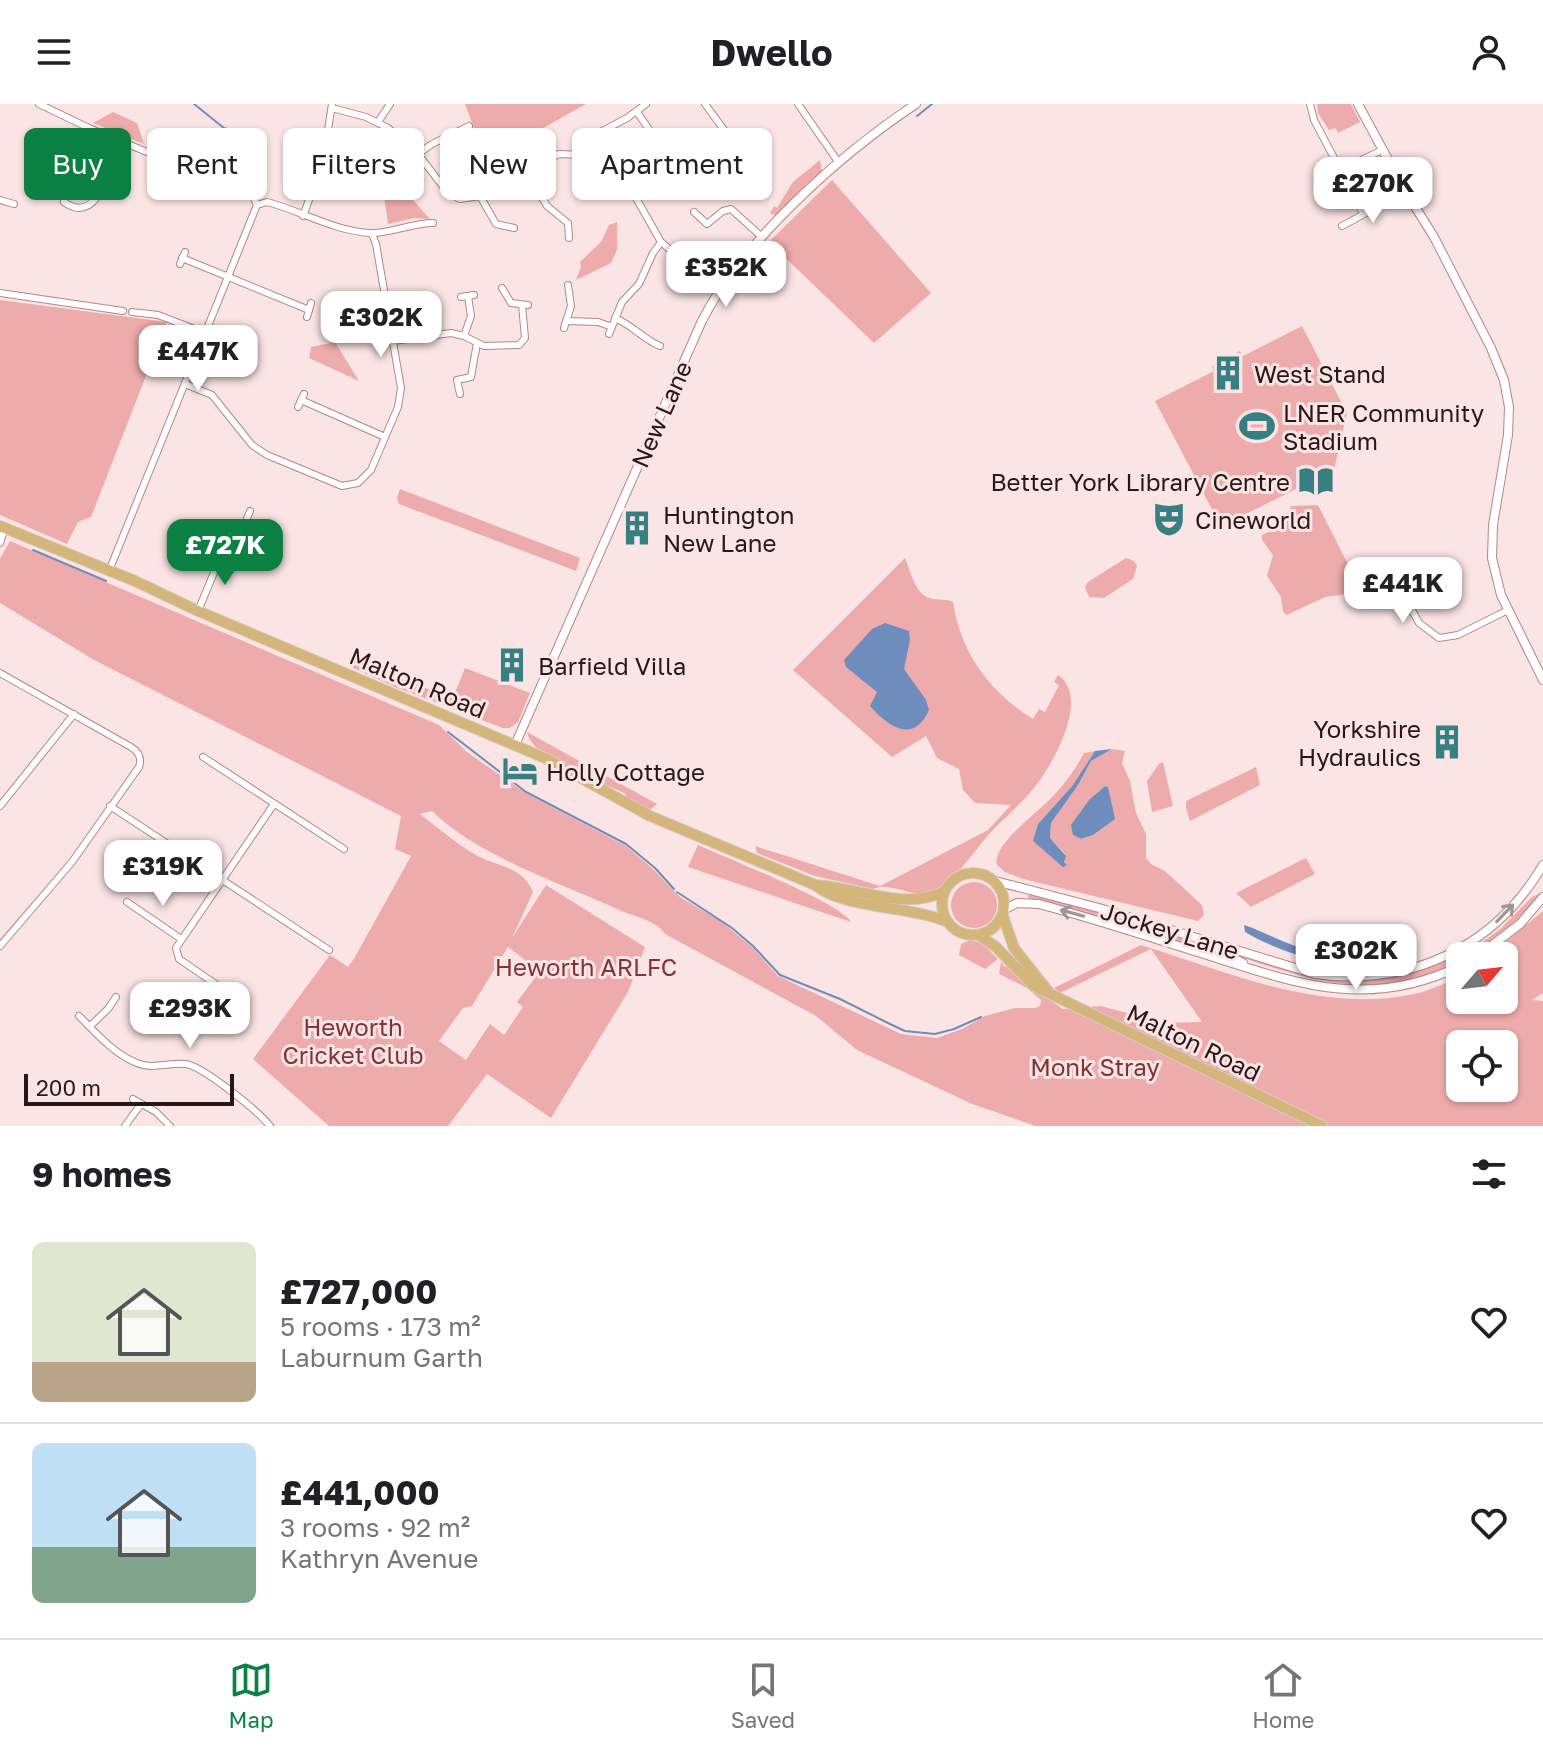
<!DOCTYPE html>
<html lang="en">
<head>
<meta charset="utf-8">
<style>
	:root { --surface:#fff; --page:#f2f2f2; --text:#202124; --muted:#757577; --line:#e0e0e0; --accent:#0b8043 }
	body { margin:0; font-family:"Golos Text",sans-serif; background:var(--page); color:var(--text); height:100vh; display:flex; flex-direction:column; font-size:30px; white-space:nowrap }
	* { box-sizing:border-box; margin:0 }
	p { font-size:26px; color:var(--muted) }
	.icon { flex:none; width:44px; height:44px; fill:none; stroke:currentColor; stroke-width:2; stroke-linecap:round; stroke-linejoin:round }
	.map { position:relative; height:1022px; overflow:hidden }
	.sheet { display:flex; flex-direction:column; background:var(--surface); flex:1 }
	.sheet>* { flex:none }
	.top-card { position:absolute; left:24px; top:24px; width:800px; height:72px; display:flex; gap:16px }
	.needle { width:52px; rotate:62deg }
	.controls { position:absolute; left:1446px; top:838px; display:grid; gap:16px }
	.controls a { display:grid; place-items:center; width:72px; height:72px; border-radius:12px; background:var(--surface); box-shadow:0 2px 6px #0004; font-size:40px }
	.scale { position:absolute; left:24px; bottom:20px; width:210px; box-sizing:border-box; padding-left:8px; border:4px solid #291616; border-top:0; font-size:22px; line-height:28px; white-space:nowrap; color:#291616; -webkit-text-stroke:6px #fbe4e4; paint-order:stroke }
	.price { position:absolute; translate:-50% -68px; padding:0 18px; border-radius:16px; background:#fff; color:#222; font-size:26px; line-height:52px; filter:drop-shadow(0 2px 4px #0008) }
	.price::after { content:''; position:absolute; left:50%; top:48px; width:24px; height:18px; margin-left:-12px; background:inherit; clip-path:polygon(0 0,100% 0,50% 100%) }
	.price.selected { background:var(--accent); color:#fff }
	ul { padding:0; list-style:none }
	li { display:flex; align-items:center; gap:24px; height:200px; padding:0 32px }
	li+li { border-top:2px solid var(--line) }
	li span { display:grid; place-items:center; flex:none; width:224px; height:160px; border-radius:12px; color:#555 }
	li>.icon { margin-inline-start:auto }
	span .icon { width:96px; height:96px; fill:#fffc; stroke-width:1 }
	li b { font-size:34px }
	h2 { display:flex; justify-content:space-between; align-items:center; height:96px; padding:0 32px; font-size:34px }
	.tag { padding:0 28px; border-radius:12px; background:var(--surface); box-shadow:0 2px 6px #0004; font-size:28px; line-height:72px }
	.tag.selected { background:var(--accent); color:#fff }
	header { display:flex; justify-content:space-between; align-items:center; height:104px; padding:0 32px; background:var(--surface); font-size:36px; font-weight:700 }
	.tab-bar { display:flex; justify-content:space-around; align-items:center; height:112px; border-top:2px solid var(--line); background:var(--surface); font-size:22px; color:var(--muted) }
	.tab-bar a { display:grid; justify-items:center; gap:4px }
	.tab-bar .selected { color:var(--accent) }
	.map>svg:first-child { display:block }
	.green { fill:#eeabab; fill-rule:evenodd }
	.water { fill:#6e8dbc }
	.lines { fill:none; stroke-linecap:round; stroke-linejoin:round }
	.stream { stroke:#6e8dbc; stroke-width:2 }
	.minor-casing { stroke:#b78584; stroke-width:8 }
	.tertiary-casing { stroke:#b78584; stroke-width:10 }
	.primary-casing { stroke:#d0cccc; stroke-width:12 }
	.minor { stroke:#fff; stroke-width:6 }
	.tertiary { stroke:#fff; stroke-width:8 }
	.primary { stroke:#d5b67a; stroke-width:10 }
	.oneway { stroke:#9f9696 }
	.labels { text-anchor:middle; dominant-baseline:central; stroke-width:6; stroke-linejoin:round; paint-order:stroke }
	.poi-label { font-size:24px; fill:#291616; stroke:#fbe4e4; text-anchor:start }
	.street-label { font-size:24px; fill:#291616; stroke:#fbe4e4 }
	.park-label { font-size:24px; fill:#833338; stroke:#fbe4e4 }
</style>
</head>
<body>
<header><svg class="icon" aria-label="menu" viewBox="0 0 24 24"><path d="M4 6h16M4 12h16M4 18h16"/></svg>Dwello<svg class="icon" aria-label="person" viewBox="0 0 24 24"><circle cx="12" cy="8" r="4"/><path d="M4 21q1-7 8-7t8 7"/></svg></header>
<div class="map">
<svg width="1543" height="1022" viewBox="0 0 1543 1022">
	<rect width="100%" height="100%" fill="#fbe4e4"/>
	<!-- green -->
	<g class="green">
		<path d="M465 0H586L486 56Z"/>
		<path d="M1317 0H1351L1360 18 1338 29 1336 24 1329 26 1318 9Z"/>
		<path d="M113 8 137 19 144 40 93 19Z"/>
		<path d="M1377 54 1396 89 1392 91 1389 86 1374 93 1370 87 1360 92 1349 68Z"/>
		<path d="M820 56 822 68 776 112 770 109 774 102 777 104 793 78Z"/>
		<path d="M832 76 931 189 874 239 769 138Z"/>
		<path d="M390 84 412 95 430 115 414 114 388 120 383 85Z"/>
		<path d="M617 118V146L611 159 576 176 581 163 580 158 601 138 609 121Z"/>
		<path d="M0 196 167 218 91 413 78 418 67 440 0 411Z"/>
		<path d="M1302 222 1347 309 1334 366 1236 415H1217L1155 297 1214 267 1212 262 1240 247 1243 252Z"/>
		<path d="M335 238 359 277 309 254 311 243Z"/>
		<path d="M400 385 580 454 576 467 399 400 397 394Z"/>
		<path d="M1318 401 1362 488 1325 493 1287 511 1283 508 1281 493 1267 472 1273 451 1262 436V431L1282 422 1291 402Z"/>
		<path d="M10 437 439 621 467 648 527 690 626 742 653 765 680 793 722 818 753 844 778 872 901 930 937 934 962 925 985 912 1015 904H1035L1040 902 1041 896 1027 884 999 870 1001 858 1005 863 1008 861 1032 884 1063 905 1101 902 1164 919 1202 918 1151 845 1060 889 1054 884 1141 841C1227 868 1323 910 1414 890 1430 887 1445 879 1460 872V896H1504V852H1488L1543 807V889L1532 896 1543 897V1022H1036L972 1000 857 946 816 912 665 830C655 815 633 813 617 805 560 779 476 751 432 707L420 710C437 723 453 737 471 748 493 763 522 760 533 788L512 834 546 781 645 843 628 888 551 1014 487 970 448 1022H329L253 955 330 851 348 863 355 853 411 752 395 745 401 712 94 556 0 499V455ZM508 843 540 867 517 898 523 903 504 931 490 920 466 956 439 937 463 904 472 902ZM1460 940H1504V984H1460Z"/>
		<path d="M905 454C910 466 915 488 927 493 936 497 944 494 953 498 961 550 990 588 1033 615L1039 605 1045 608 1059 581 1054 578 1058 571C1089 592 1057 652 1040 676 1026 696 1006 712 989 730 973 749 956 776 933 787 913 796 892 777 873 785L815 772 757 749 755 742 880 782 988 726 1011 701 975 699 963 686 959 665 937 654 926 632 892 653 793 566Z"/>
		<path d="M1126 454 1134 457 1137 462 1133 475 1104 494 1089 493 1085 483 1088 478Z"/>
		<path d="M352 557 453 594 465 564 530 589 518 618 510 624H503L395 583 351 563Z"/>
		<path d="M527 628 657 700 649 707 633 699 624 689C599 677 533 657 527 628Z"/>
		<path d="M1112 645 1125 647 1122 659 1130 677 1136 709 1146 730V754L1151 760 1165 767 1202 801 1204 811 1198 817 1023 775 1005 768 997 761C991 740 1042 706 1055 690 1067 677 1076 664 1084 649L1095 647 1073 681 1038 720 1064 759 1065 750 1050 734 1051 719 1078 681 1091 657ZM1105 682 1108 683 1114 715 1093 731 1081 735 1073 731C1079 711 1088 695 1105 682Z"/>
		<path d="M1163 658 1173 702 1152 708 1147 677 1159 660Z"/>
		<path d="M1256 663 1260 681 1190 717 1186 704V697Z"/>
		<path d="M698 741C724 753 841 799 851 818L688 763Z"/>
		<path d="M1306 754 1315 770 1251 803 1236 789Z"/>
		<circle cx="974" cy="801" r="23"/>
		<path d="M1029 789 1108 809 1212 843 1215 848 1231 854 1059 801 1028 794Z"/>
		<path d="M1541 789C1528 809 1486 852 1460 852V857C1380 899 1315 879 1235 851L1328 875 1354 877 1401 872 1472 846 1500 825 1532 793Z"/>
		<path d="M970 836 986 840 985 842 998 855 985 865 959 851 961 840Z"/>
	</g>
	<!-- water -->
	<g class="water">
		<path d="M885 519 909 527 910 536 904 565 926 596 929 606C913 641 888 622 870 602L877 588 846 563 844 556 872 525Z"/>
		<path d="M1112 645 1091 657 1078 681 1051 719 1050 734 1066 752 1064 758 1067 761 1063 763 1033 737 1038 720 1073 681 1095 647Z"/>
		<path d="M1105 682 1108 683 1115 715 1093 731 1081 735 1073 731 1071 721 1089 696Z"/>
		<path d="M1244 821C1280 833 1306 856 1345 843L1357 848 1356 852C1324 865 1274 845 1245 828Z"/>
	</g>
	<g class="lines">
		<!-- stream -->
		<g class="stream">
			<path d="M194 0 224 24 260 35"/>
			<path d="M917 12 932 0"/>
			<path d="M33 446 106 477"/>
			<path d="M448 628 526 688 626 740 655 764 674 785"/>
			<path d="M677 788 732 824 753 842 780 871 840 895 890 920 905 927 935 930 954 925 981 913"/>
		</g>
		<!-- minor casing -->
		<g class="minor-casing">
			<g id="minor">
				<path d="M39 0 89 24 253 92 257 101"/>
				<path d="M705 0 755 68 762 57"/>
				<path d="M798 0 839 59"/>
				<path d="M1310 0 1314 16 1363 109"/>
				<path d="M332 4 366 13 388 24 418 50 448 89 460 95 480 92 559 50 584 51 599 61 636 94 661 138 698 170 720 183"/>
				<path d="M637 8 666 50 661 53"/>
				<path d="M378 18 390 0"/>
				<path d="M287 38 326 45"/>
				<path d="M418 50 432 40 469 22"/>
				<path d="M584 51 591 33 627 14 646 0"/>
				<path d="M1341 66 1382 46"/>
				<path d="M528 69 547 102 568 119 569 134"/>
				<path d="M319 71 348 78"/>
				<path d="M63 90 64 98C98 123 112 61 122 38"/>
				<path d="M480 92 496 120 514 124"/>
				<path d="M0 96 14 100"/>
				<path d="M257 101 267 98C302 107 333 127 371 129 387 130 413 119 433 119"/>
				<path d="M694 108 707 120 723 107 731 105 762 133"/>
				<path d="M303 112 323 58 332 0"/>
				<path d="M1342 122 1390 96"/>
				<path d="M182 154 309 206"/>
				<path d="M180 160 185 148"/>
				<path d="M502 184 511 199 528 201"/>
				<path d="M0 189 123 207"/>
				<path d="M461 193 474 191"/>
				<path d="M132 208 158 211 205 229"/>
				<path d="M307 213 311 199"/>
				<path d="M615 214C632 221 643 235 660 242"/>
				<path d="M566 217 598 218 612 223"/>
				<path d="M564 224 571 202 568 181"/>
				<path d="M609 230 622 198 639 180 653 149 661 138"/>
				<path d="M464 232 471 212 468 192"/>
				<path d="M393 237 451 229 464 232 484 242 519 241 525 234 522 201"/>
				<path d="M185 280 212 291 252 341 267 351 342 382 358 379 371 366 398 303 401 284 376 140 372 130"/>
				<path d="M460 290 457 276 471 273 477 239"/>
				<path d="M301 296 385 333"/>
				<path d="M298 303 304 290"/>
				<path d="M213 438 223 447 242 427 250 407"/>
				<path d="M0 439 5 424"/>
				<path d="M1387 460 1419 519 1439 534 1458 531 1508 506"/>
				<path d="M109 467 257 101"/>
				<path d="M198 507 223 447"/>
				<path d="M0 569 131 643C139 648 142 654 139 663L72 758 0 842"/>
				<path d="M203 653 344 745"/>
				<path d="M0 702 74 610"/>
				<path d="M110 702 329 846"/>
				<path d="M127 798 181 835"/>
				<path d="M239 896 179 855 176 844 274 700"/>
				<path d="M79 912C96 929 114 950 137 959 153 966 169 958 186 960 204 963 258 1007 270 1022"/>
				<path d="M90 922 108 905 116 893"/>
				<path d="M133 995 156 1008 170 1022"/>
				<path d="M125 1022 141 1000"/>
			</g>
		</g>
		<!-- tertiary casing -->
		<g class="tertiary-casing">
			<g id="tertiary">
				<path d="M1358 0 1404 85 1434 133 1491 244 1504 276 1509 303 1508 331 1493 421 1492 454 1501 491 1543 576"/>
				<path d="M515 641 701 219C740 139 842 49 916 0"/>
				<path d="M995 777 1099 804 1315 870C1410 883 1494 844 1543 761"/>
				<path d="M1005 805 1017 799 1039 800C1095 815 1149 833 1204 850 1295 879 1367 907 1460 862"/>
				<path d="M1217 840 1219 847 1243 859"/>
				<path d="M1478 852 1520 820 1543 793"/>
			</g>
		</g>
		<!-- primary casing -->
		<g class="primary-casing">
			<g id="primary">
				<path d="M0 422 135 477 198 507 545 654 650 712 815 781C843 805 908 801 948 818"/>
				<circle cx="973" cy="800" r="31"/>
				<path d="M815 781C857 783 905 808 945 787"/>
				<path d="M1003 812 1014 844 1048 887"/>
				<path d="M979 831 996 843 1034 882 1322 1022"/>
			</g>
		</g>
		<!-- minor -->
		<use href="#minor" class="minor"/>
		<!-- tertiary -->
		<use href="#tertiary" class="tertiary"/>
		<!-- primary -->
		<use href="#primary" class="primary"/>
	</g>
	<!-- one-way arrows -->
	<defs><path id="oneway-shaft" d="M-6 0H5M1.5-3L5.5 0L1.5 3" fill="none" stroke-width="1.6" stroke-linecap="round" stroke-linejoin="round" transform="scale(2)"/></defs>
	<g class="oneway">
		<use href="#oneway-shaft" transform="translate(1072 809) rotate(-165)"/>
		<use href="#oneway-shaft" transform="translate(1505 809) rotate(-46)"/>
	</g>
	<!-- icons -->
	<defs>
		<g id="building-bare" transform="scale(2.76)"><path d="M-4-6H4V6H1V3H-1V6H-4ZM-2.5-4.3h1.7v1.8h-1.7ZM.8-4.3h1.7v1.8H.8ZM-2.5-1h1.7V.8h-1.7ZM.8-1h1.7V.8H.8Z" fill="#367f82" stroke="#fbe4e4" stroke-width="2.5" paint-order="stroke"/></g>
		<g id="stadium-bare" transform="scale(2.76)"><path d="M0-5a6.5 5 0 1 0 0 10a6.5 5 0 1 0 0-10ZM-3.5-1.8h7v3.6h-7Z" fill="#367f82" stroke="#fbe4e4" stroke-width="2.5" paint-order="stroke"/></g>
		<g id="library-bare" transform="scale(2.76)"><path d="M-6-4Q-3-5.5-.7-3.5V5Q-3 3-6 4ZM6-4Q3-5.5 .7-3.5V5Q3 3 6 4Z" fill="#367f82" stroke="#fbe4e4" stroke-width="2.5" paint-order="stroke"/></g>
		<g id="theatre-bare" transform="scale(2.76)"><path d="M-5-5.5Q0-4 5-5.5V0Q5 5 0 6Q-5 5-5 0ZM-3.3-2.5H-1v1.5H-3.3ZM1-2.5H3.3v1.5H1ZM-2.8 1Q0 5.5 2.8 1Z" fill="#367f82" stroke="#fbe4e4" stroke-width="2.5" paint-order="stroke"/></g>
		<g id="hotel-bare" transform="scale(2.76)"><path d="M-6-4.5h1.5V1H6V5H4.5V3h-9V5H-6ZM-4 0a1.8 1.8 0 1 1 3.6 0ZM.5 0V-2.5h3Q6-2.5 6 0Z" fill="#367f82" stroke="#fbe4e4" stroke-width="2.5" paint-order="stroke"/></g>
	</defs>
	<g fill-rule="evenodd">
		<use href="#building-bare" x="1228" y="269"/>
		<use href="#stadium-bare" x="1257" y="322"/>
		<use href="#library-bare" x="1316" y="377"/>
		<use href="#theatre-bare" x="1169" y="415"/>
		<use href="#building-bare" x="637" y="424"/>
		<use href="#building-bare" x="512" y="561"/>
		<use href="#building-bare" x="1447" y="638"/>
		<use href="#hotel-bare" x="520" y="667"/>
	</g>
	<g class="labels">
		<!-- poi labels -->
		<g class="poi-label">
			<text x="1254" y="269">West Stand</text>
			<text x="1283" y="308">LNER Community<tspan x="1283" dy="28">Stadium</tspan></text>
			<text x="1290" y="377" text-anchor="end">Better York Library Centre</text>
			<text x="663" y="410">Huntington<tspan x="663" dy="28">New Lane</tspan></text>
			<text x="1195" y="415">Cineworld</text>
			<text x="538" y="561">Barfield Villa</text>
			<text x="1421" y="624" text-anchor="end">Yorkshire<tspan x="1421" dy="28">Hydraulics</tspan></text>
			<text x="546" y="667">Holly Cottage</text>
		</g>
		<!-- street labels -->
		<g class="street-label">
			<text transform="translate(661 310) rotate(-66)">New Lane</text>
			<text transform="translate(418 578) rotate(23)">Malton Road</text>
			<text transform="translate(1170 826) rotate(17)">Jockey Lane</text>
			<text transform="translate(1194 938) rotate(26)">Malton Road</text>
		</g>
		<!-- park labels -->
		<g class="park-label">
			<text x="586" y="862">Heworth ARLFC</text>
			<text x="353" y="922">Heworth<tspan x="353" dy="28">Cricket Club</tspan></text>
			<text x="1095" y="962">Monk Stray</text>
		</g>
	</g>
</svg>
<div class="controls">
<a><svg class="needle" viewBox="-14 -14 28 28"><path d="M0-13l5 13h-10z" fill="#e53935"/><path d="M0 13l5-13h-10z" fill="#757577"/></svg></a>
<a><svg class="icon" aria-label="locate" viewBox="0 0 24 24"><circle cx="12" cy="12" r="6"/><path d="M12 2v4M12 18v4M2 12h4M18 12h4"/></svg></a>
</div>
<div class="scale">200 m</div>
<b class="price" style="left:1373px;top:121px">£270K</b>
<b class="price" style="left:726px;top:205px">£352K</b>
<b class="price" style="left:381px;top:255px">£302K</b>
<b class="price" style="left:198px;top:289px">£447K</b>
<b class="price selected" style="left:225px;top:483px">£727K</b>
<b class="price" style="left:1403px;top:521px">£441K</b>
<b class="price" style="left:163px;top:804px">£319K</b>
<b class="price" style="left:1356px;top:888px">£302K</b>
<b class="price" style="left:190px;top:946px">£293K</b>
<div class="top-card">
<a class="tag selected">Buy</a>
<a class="tag">Rent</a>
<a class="tag">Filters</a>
<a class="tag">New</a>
<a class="tag">Apartment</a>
</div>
</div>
<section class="sheet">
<h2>9 homes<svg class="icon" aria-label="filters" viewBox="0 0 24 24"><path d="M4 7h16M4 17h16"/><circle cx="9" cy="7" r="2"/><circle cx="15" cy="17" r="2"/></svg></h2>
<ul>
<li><span style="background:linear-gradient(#dfe7d0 75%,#b9a48a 0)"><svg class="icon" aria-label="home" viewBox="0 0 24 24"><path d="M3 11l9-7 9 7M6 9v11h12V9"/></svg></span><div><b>£727,000</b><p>5 rooms · 173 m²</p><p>Laburnum Garth</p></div><svg class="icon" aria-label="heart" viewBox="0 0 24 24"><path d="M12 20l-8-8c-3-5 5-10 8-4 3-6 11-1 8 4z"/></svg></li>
<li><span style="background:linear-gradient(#bfe0f5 65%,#7fa58c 0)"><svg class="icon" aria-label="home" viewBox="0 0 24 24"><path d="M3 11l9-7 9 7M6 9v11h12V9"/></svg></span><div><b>£441,000</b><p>3 rooms · 92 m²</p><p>Kathryn Avenue</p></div><svg class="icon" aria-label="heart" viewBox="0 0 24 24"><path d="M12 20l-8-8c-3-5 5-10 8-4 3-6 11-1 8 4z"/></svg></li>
</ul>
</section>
<nav class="tab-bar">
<a class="selected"><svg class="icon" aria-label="map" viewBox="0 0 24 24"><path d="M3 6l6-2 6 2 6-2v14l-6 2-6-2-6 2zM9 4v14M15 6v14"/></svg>Map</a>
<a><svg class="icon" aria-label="saved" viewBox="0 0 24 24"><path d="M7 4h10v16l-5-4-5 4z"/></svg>Saved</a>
<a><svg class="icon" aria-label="home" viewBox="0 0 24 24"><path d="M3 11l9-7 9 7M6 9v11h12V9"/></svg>Home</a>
</nav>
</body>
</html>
